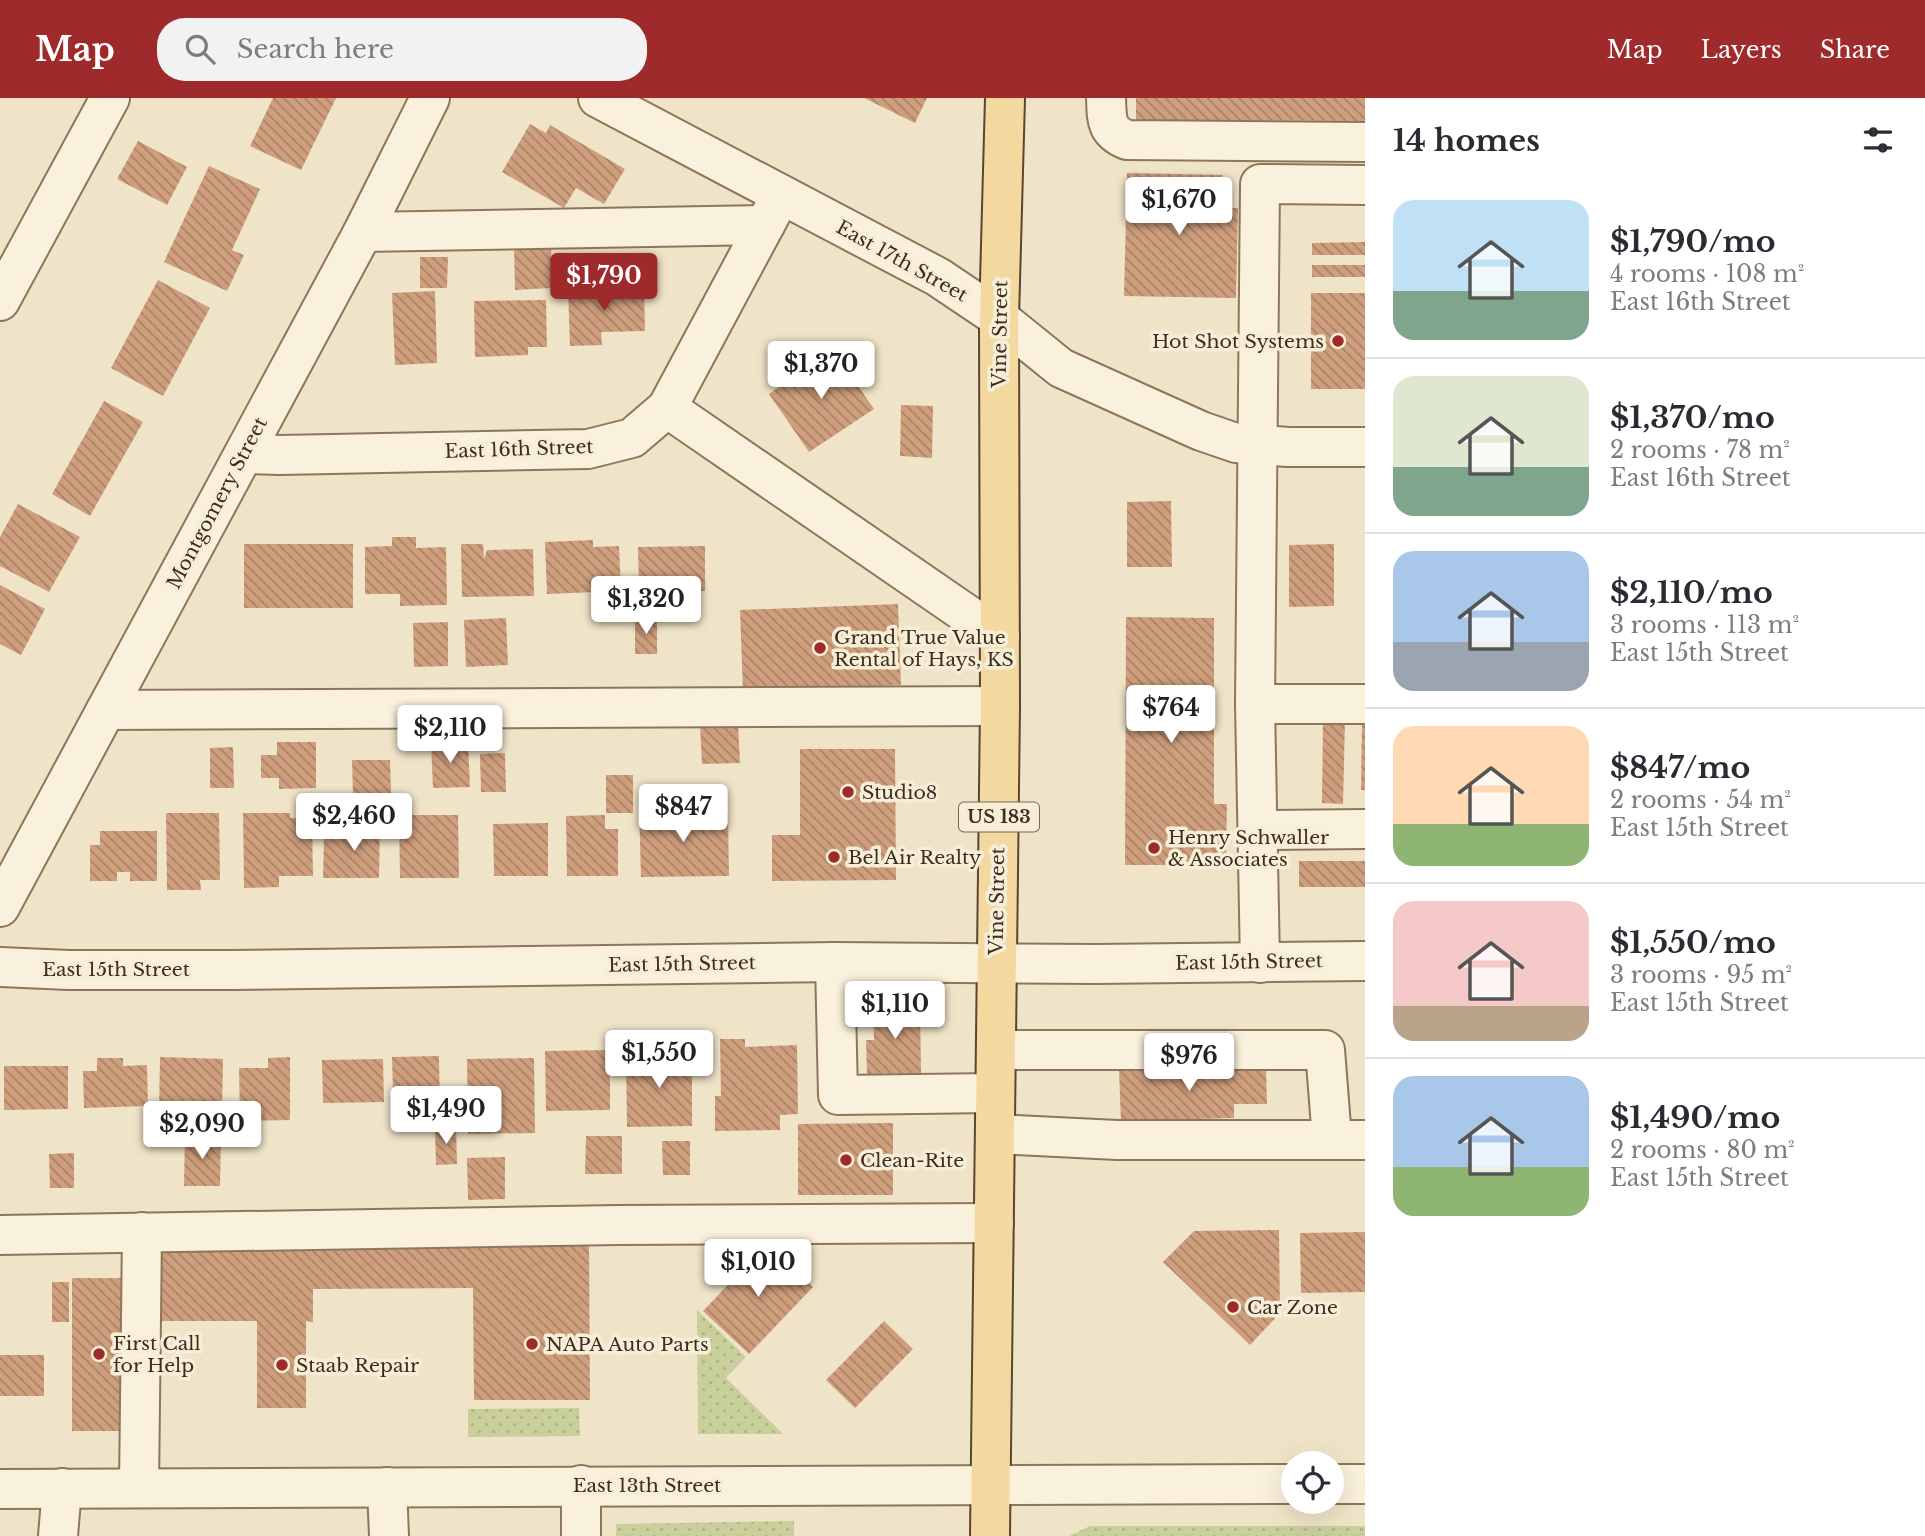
<!DOCTYPE html>
<html lang="en">
<head>
<meta charset="utf-8">
<style>
	:root { --surface:#fff; --page:#f2f2f3; --text:#2b2b33; --muted:#7c7c81; --line:#e1e1e2; --accent:#9e2a2b }
	body { margin:0; font-family:"Libre Baskerville",serif; background:var(--page); color:var(--text); height:100vh; display:flex; flex-direction:column; font-size:26px; white-space:nowrap }
	* { box-sizing:border-box; margin:0 }
	p { font-size:23px; color:var(--muted) }
	.icon { flex:none; width:38px; height:38px; fill:none; stroke:currentColor; stroke-width:2; stroke-linecap:round; stroke-linejoin:round }
	.map { position:relative; flex:1; overflow:hidden }
	.side { display:flex; flex-direction:column; background:var(--surface); width:560px }
	.side>* { flex:none }
	.fabs { position:absolute; left:1281px; top:1353px; display:grid; gap:14px }
	.fabs a { display:grid; place-items:center; width:63px; height:63px; border-radius:50%; background:var(--surface); box-shadow:0 7px 28px #0002; font-size:35px }
	.price { position:absolute; translate:-50% -60px; padding:0 16px; border-radius:7px; background:#fff; color:#222; font-size:23px; line-height:46px; filter:drop-shadow(0 2px 4px #0008) }
	.price::after { content:''; position:absolute; left:50%; top:42px; width:21px; height:16px; margin-left:-10px; background:inherit; clip-path:polygon(0 0,100% 0,50% 100%) }
	.price.current { background:var(--accent); color:#fff }
	ul { padding:0; list-style:none }
	li { display:flex; align-items:center; gap:21px; height:175px; padding:0 28px }
	li+li { border-top:2px solid var(--line) }
	li span { display:grid; place-items:center; flex:none; width:196px; height:140px; border-radius:21px; color:#555 }
	li>.icon { margin-inline-start:auto }
	span .icon { width:84px; height:84px; fill:#fffc; stroke-width:1 }
	li b { font-size:30px }
	h2 { display:flex; justify-content:space-between; align-items:center; height:84px; padding:0 28px; font-size:30px }
	header { display:flex; align-items:center; gap:42px; box-sizing:border-box; height:98px; padding:0 35px; background:var(--accent); color:#fff }
	header strong { font-size:33px }
	nav { display:flex; gap:38px; margin-inline-start:auto; font-size:24px }
	.search { width:490px; height:63px; background:var(--page); display:flex; align-items:center; gap:18px; box-sizing:border-box; padding:0 24px; border-radius:28px; color:var(--muted); font-size:26px }
	main { display:flex; flex:1; min-height:0 }
	.map>svg:first-child { display:block }
	.green { fill:url(#green-dots) }
	.building { fill:url(#building-back-hatch) }
	.lines { fill:none; stroke-linecap:round; stroke-linejoin:round }
	.minor-casing { stroke:#8d765c; stroke-width:42 }
	.major-casing { stroke:#5b4430; stroke-width:42 }
	.minor { stroke:#faf1dc; stroke-width:38 }
	.major { stroke:#f3d9a0; stroke-width:38 }
	.poi-dot { fill:#9e2a2b; stroke:#f7eed8; stroke-width:2.5 }
	.labels { text-anchor:middle; dominant-baseline:central; stroke-width:7; stroke-linejoin:round; paint-order:stroke }
	.shield { fill:#f7eed8; stroke:#756857; stroke-width:2 }
	.shield-label { font-size:18px; font-weight:bold; fill:#3d2e20 }
	.street-label { font-size:19px; fill:#3d2e20; stroke:#f7eed8 }
	.poi-label { font-size:19px; fill:#3d2e20; stroke:#f7eed8; text-anchor:start }
</style>
</head>
<body>
<header>
<strong>Map</strong>
<div class="search"><svg class="icon" aria-label="search" viewBox="0 0 24 24"><circle cx="10" cy="10" r="6"/><path d="M15 15l6 6"/></svg>Search here</div>
<nav><a>Map</a><a>Layers</a><a>Share</a></nav>
</header>
<main>
<div class="map">
<svg width="1365" height="1438" viewBox="0 0 1365 1438">
	<defs>
		<pattern id="green-dots" width="8" height="8" patternUnits="userSpaceOnUse" patternTransform="scale(1.75)"><rect width="8" height="8" fill="#c9cf9b"/><path d="M2 2h.1M6 6h.1" fill="none" stroke="#aeb285" stroke-width="1.8" stroke-linecap="round"/></pattern>
		<pattern id="building-back-hatch" width="6" height="6" patternUnits="userSpaceOnUse" patternTransform="scale(1.75)"><rect width="6" height="6" fill="#cf9f7d"/><path d="M-1 5l2 2M0 0l6 6M5-1l2 2" fill="none" stroke="#a98266"/></pattern>
	</defs>
	<rect width="100%" height="100%" fill="#f0e4c8"/>
	<!-- green -->
	<g class="green">
		<path d="M697 1212 746 1259 726 1280 783 1336H698Z"/>
		<path d="M579 1310 580 1338 468 1339V1311Z"/>
		<path d="M794 1423V1438H616V1426Z"/>
		<path d="M1090 1428H1365V1438H1069Z"/>
	</g>
	<!-- building -->
	<g class="building">
		<path d="M273 0H336L301 72 250 48Z"/>
		<path d="M864 0H927L915 25Z"/>
		<path d="M1136 0H1365V23L1136 22Z"/>
		<path d="M530 26 546 35 550 27 625 71 604 106 576 90 564 110 502 74Z"/>
		<path d="M138 43 187 69 167 107 117 81Z"/>
		<path d="M209 68 260 91 232 152 244 157 227 193 164 164Z"/>
		<path d="M1127 75 1222 77V110H1238L1236 200 1124 198Z"/>
		<path d="M1365 144V157H1312V145Z"/>
		<path d="M514 146H551L552 190 515 192Z"/>
		<path d="M420 159H448L447 190H420Z"/>
		<rect x="1312" y="167" width="53" height="12"/>
		<path d="M158 182 210 210 163 298 111 270Z"/>
		<path d="M644 188 645 233 601 234 602 247 570 248 568 190Z"/>
		<path d="M435 193 437 265 395 267 392 195Z"/>
		<rect x="1311" y="195" width="54" height="96"/>
		<path d="M546 202 547 249H528V257L475 259 474 203Z"/>
		<path d="M833 252 874 311 809 354 769 296Z"/>
		<path d="M104 303 143 324 90 418 52 396Z"/>
		<path d="M901 307 933 308 932 360 900 358Z"/>
		<path d="M1171 403 1172 469H1127V404Z"/>
		<path d="M18 406 80 439 49 494 0 468V439Z"/>
		<path d="M392 439H416V450L446 449 447 507 400 508V496H365V449L392 448Z"/>
		<path d="M593 442V449L619 448 621 493 547 496 545 444Z"/>
		<rect x="244" y="446" width="109" height="64"/>
		<path d="M461 446H483L484 461 487 452 533 451 534 498 462 499Z"/>
		<path d="M1334 446V508L1289 509V447Z"/>
		<path d="M705 448V493L639 494 638 449Z"/>
		<path d="M0 487 45 511 21 557 0 546Z"/>
		<path d="M898 506 901 587 743 593 740 512Z"/>
		<rect x="635" y="519" width="22" height="37"/>
		<path d="M1126 519 1214 520V706H1227L1226 767H1125Z"/>
		<path d="M506 520 508 567 466 569 464 522Z"/>
		<path d="M448 524V568L414 569 413 525Z"/>
		<path d="M1323 622 1345 623 1343 706 1322 705Z"/>
		<path d="M1362 622H1365V692H1361Z"/>
		<path d="M738 625 740 665 702 666 700 627Z"/>
		<path d="M277 644H316V690L279 691V680H261V657H277Z"/>
		<path d="M468 644 470 689 433 690 431 645Z"/>
		<path d="M233 649 234 690H210V650Z"/>
		<path d="M800 651H895L896 782 772 783V737H800Z"/>
		<path d="M505 655 506 694H481L480 656Z"/>
		<path d="M352 662H390L391 696 353 697Z"/>
		<rect x="606" y="677" width="27" height="38"/>
		<path d="M672 707V717L728 716 729 778 641 779 639 708Z"/>
		<path d="M166 715H219L220 782H200L201 792H167Z"/>
		<path d="M243 715H290V720L312 719 313 778H279V789L244 790Z"/>
		<path d="M399 717H458L459 780H400Z"/>
		<path d="M605 717V731H618V778H567L566 718Z"/>
		<path d="M356 721H380L379 780H323L324 738 356 739Z"/>
		<path d="M548 725V778H494L493 726Z"/>
		<path d="M100 733H157V783H130V774H117V783H90V747H100Z"/>
		<rect x="1299" y="763" width="66" height="26"/>
		<path d="M873 909H920L921 975 867 976 866 942H874Z"/>
		<path d="M720 941H745V949L797 947 798 1016 780 1017V1032L715 1033V998H721Z"/>
		<path d="M610 952V1012L546 1013 545 953Z"/>
		<path d="M692 956V1028L627 1029 626 957Z"/>
		<path d="M439 958 440 1027 394 1028 392 959Z"/>
		<path d="M160 959 223 961 222 1014 159 1013Z"/>
		<path d="M290 959V1022L240 1023 239 970H268V960Z"/>
		<path d="M97 960H123V968L147 967 148 1008 84 1010 83 973H97Z"/>
		<path d="M534 960 535 1035 468 1036 467 961Z"/>
		<path d="M383 961 384 1004 323 1005 322 962Z"/>
		<path d="M4 968H68V1011L4 1012Z"/>
		<path d="M1266 969 1267 1006H1234V1020L1121 1023 1119 972Z"/>
		<path d="M893 1025V1097H798V1026Z"/>
		<path d="M435 1029H456L457 1066 436 1067Z"/>
		<path d="M185 1038H221L220 1088H184Z"/>
		<path d="M586 1038H622V1076H585Z"/>
		<path d="M662 1043H690V1077H663Z"/>
		<path d="M74 1055V1090H50L49 1056Z"/>
		<path d="M505 1059V1101L468 1102 467 1060Z"/>
		<path d="M1279 1132 1280 1215 1250 1247 1163 1164 1194 1133Z"/>
		<path d="M1365 1134V1194L1301 1195 1300 1135Z"/>
		<path d="M589 1144 590 1302H474L473 1190 313 1191V1224L306 1223V1310H257V1223H160V1146Z"/>
		<path d="M767 1146 813 1189 749 1256 703 1213Z"/>
		<rect x="72" y="1180" width="55" height="153"/>
		<rect x="52" y="1184" width="17" height="40"/>
		<path d="M884 1223 913 1251 855 1310 826 1282Z"/>
		<rect x="0" y="1257" width="44" height="41"/>
	</g>
	<g class="lines">
		<!-- minor casing -->
		<g class="minor-casing">
			<g id="minor">
				<path d="M598 0 938 179 999 220 1061 270 1201 333 1236 345 1288 349H1365"/>
				<path d="M1106 0C1107 21 1105 33 1127 42L1365 44"/>
				<path d="M363 134 765 127"/>
				<path d="M0 203 110 0"/>
				<path d="M667 310 1000 539"/>
				<path d="M244 356 280 357 588 351 632 340 667 310 781 97"/>
				<path d="M1255 606H1365"/>
				<path d="M106 612 1000 608"/>
				<path d="M1259 732 1365 731"/>
				<path d="M0 809 363 134 430 0"/>
				<path d="M835 864 838 997 995 995"/>
				<path d="M1260 865 1255 606 1260 86 1365 87"/>
				<path d="M0 869 69 872H231L835 864 1096 866 1365 863"/>
				<path d="M996 952H1325L1332 1041"/>
				<path d="M995 1036 1117 1042H1365"/>
				<path d="M0 1137 619 1127 994 1125"/>
				<path d="M1332 1386H1365"/>
				<path d="M581 1387V1438"/>
				<path d="M387 1389 389 1438"/>
				<path d="M139 1390 142 1134"/>
				<path d="M0 1391 1293 1386"/>
				<path d="M58 1438 62 1390"/>
			</g>
		</g>
		<!-- major casing -->
		<g class="major-casing">
			<path id="major" d="M990 1438 1000 608 999 220 1005 0"/>
		</g>
		<!-- minor -->
		<use href="#minor" class="minor"/>
		<!-- major -->
		<use href="#major" class="major"/>
	</g>
	<!-- markers -->
	<g class="poi-dot">
		<circle cx="1338" cy="243" r="7"/>
		<circle cx="820" cy="550" r="7"/>
		<circle cx="848" cy="694" r="7"/>
		<circle cx="1154" cy="750" r="7"/>
		<circle cx="834" cy="759" r="7"/>
		<circle cx="846" cy="1062" r="7"/>
		<circle cx="1233" cy="1209" r="7"/>
		<circle cx="532" cy="1246" r="7"/>
		<circle cx="99" cy="1256" r="7"/>
		<circle cx="282" cy="1267" r="7"/>
	</g>
	<g class="labels">
		<!-- shield labels -->
		<rect class="shield" x="959" y="704.5" width="80" height="29" rx="5"/>
		<g class="shield-label">
			<text x="999" y="719">US 183</text>
		</g>
		<!-- street labels -->
		<g class="street-label">
			<text transform="translate(902 163) rotate(29)">East 17th Street</text>
			<text transform="translate(1000 236) rotate(-89)">Vine Street</text>
			<text transform="translate(519 351) rotate(-2)">East 16th Street</text>
			<text transform="translate(217 405) rotate(-62)">Montgomery Street</text>
			<text transform="translate(997 803) rotate(-89)">Vine Street</text>
			<text transform="translate(1249 864) rotate(-1)">East 15th Street</text>
			<text transform="translate(682 866) rotate(-1)">East 15th Street</text>
			<text x="116" y="871">East 15th Street</text>
			<text x="647" y="1387">East 13th Street</text>
		</g>
		<!-- poi labels -->
		<g class="poi-label">
			<text x="1324" y="243" text-anchor="end">Hot Shot Systems</text>
			<text x="834" y="539">Grand True Value<tspan x="834" dy="22">Rental of Hays, KS</tspan></text>
			<text x="862" y="694">Studio8</text>
			<text x="1168" y="739">Henry Schwaller<tspan x="1168" dy="22">&amp; Associates</tspan></text>
			<text x="848" y="759">Bel Air Realty</text>
			<text x="860" y="1062">Clean-Rite</text>
			<text x="1247" y="1209">Car Zone</text>
			<text x="113" y="1245">First Call<tspan x="113" dy="22">for Help</tspan></text>
			<text x="546" y="1246">NAPA Auto Parts</text>
			<text x="296" y="1267">Staab Repair</text>
		</g>
	</g>
</svg>
<div class="fabs">
<a><svg class="icon" aria-label="locate" viewBox="0 0 24 24"><circle cx="12" cy="12" r="6"/><path d="M12 2v4M12 18v4M2 12h4M18 12h4"/></svg></a>
</div>
<b class="price" style="left:1179px;top:139px">$1,670</b>
<b class="price current" style="left:604px;top:215px">$1,790</b>
<b class="price" style="left:821px;top:303px">$1,370</b>
<b class="price" style="left:646px;top:538px">$1,320</b>
<b class="price" style="left:1171px;top:647px">$764</b>
<b class="price" style="left:450px;top:667px">$2,110</b>
<b class="price" style="left:683px;top:746px">$847</b>
<b class="price" style="left:354px;top:755px">$2,460</b>
<b class="price" style="left:895px;top:943px">$1,110</b>
<b class="price" style="left:659px;top:992px">$1,550</b>
<b class="price" style="left:1189px;top:995px">$976</b>
<b class="price" style="left:446px;top:1048px">$1,490</b>
<b class="price" style="left:202px;top:1063px">$2,090</b>
<b class="price" style="left:758px;top:1201px">$1,010</b>
</div>
<section class="side">
<h2>14 homes<svg class="icon" aria-label="filters" viewBox="0 0 24 24"><path d="M4 7h16M4 17h16"/><circle cx="9" cy="7" r="2"/><circle cx="15" cy="17" r="2"/></svg></h2>
<ul>
<li><span style="background:linear-gradient(#bfe0f5 65%,#7fa58c 0)"><svg class="icon" aria-label="home" viewBox="0 0 24 24"><path d="M3 11l9-7 9 7M6 9v11h12V9"/></svg></span><div><b>$1,790/mo</b><p>4 rooms · 108 m²</p><p>East 16th Street</p></div></li>
<li><span style="background:linear-gradient(#dfe7d0 65%,#7fa58c 0)"><svg class="icon" aria-label="home" viewBox="0 0 24 24"><path d="M3 11l9-7 9 7M6 9v11h12V9"/></svg></span><div><b>$1,370/mo</b><p>2 rooms · 78 m²</p><p>East 16th Street</p></div></li>
<li><span style="background:linear-gradient(#a9c7e8 65%,#9aa5b1 0)"><svg class="icon" aria-label="home" viewBox="0 0 24 24"><path d="M3 11l9-7 9 7M6 9v11h12V9"/></svg></span><div><b>$2,110/mo</b><p>3 rooms · 113 m²</p><p>East 15th Street</p></div></li>
<li><span style="background:linear-gradient(#ffd9b3 70%,#8fb573 0)"><svg class="icon" aria-label="home" viewBox="0 0 24 24"><path d="M3 11l9-7 9 7M6 9v11h12V9"/></svg></span><div><b>$847/mo</b><p>2 rooms · 54 m²</p><p>East 15th Street</p></div></li>
<li><span style="background:linear-gradient(#f6c9c9 75%,#b9a48a 0)"><svg class="icon" aria-label="home" viewBox="0 0 24 24"><path d="M3 11l9-7 9 7M6 9v11h12V9"/></svg></span><div><b>$1,550/mo</b><p>3 rooms · 95 m²</p><p>East 15th Street</p></div></li>
<li><span style="background:linear-gradient(#a9c7e8 65%,#8fb573 0)"><svg class="icon" aria-label="home" viewBox="0 0 24 24"><path d="M3 11l9-7 9 7M6 9v11h12V9"/></svg></span><div><b>$1,490/mo</b><p>2 rooms · 80 m²</p><p>East 15th Street</p></div></li>
</ul>
</section>
</main>
</body>
</html>
